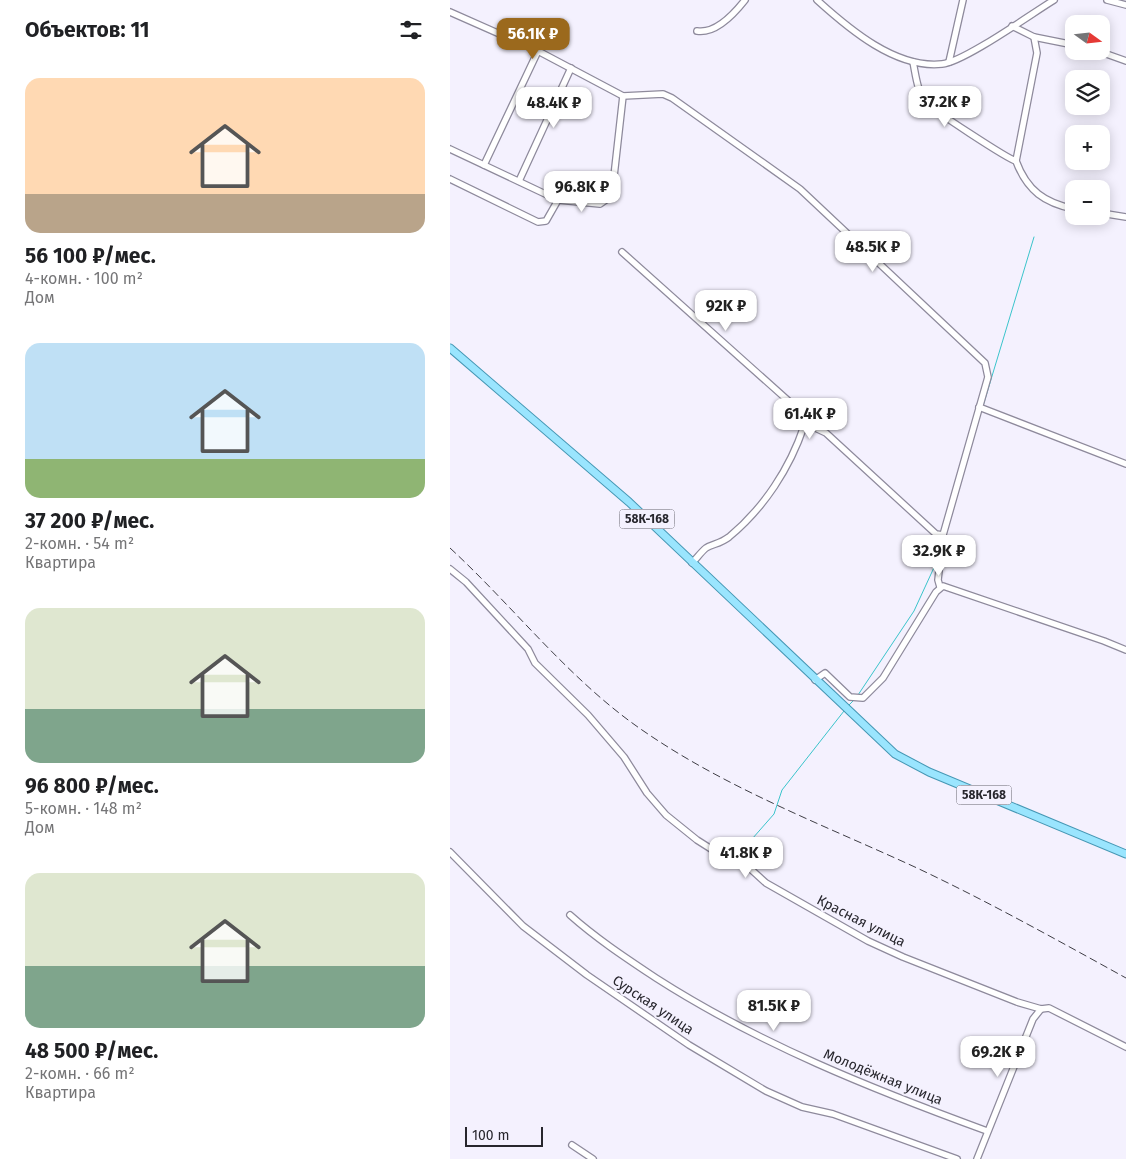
<!DOCTYPE html>
<html lang="ru">
<head>
<meta charset="utf-8">
<style>
	:root { --surface:#fff; --page:#f6f6f6; --text:#202124; --muted:#757577; --accent:#9b691d }
	body { margin:0; font-family:"Fira Sans",sans-serif; background:var(--page); color:var(--text); height:100vh; display:flex; flex-direction:column; font-size:19px; white-space:nowrap }
	* { box-sizing:border-box; margin:0 }
	p { font-size:16px; color:var(--muted) }
	.icon { flex:none; width:28px; height:28px; fill:none; stroke:currentColor; stroke-width:2; stroke-linecap:round; stroke-linejoin:round }
	.map { position:relative; flex:1; overflow:hidden }
	.details { display:flex; flex-direction:column; background:var(--surface); width:450px }
	.details>* { flex:none }
	.needle { width:32px; rotate:105deg }
	.controls { position:absolute; left:615px; top:15px; display:grid; gap:10px }
	.controls a { display:grid; place-items:center; width:45px; height:45px; border-radius:10px; background:var(--surface); box-shadow:0 2px 12px #0003; font-size:25px }
	.scale { position:absolute; left:15px; bottom:12px; width:78px; box-sizing:border-box; padding-left:5px; border:2px solid #27262d; border-top:0; font-size:14px; line-height:18px; white-space:nowrap; color:#27262d; -webkit-text-stroke:4px #f4f1fe; paint-order:stroke }
	.price { position:absolute; translate:-50% -42px; padding:0 11px; border-radius:10px; background:#fff; color:#222; font-size:16px; line-height:32px; filter:drop-shadow(0 1px 2px #0008) }
	.price::after { content:''; position:absolute; left:50%; top:30px; width:15px; height:11px; margin-left:-8px; background:inherit; clip-path:polygon(0 0,100% 0,50% 100%) }
	.price.current { background:var(--accent); color:#fff }
	ul { padding:0; list-style:none }
	li { display:grid; align-content:center; gap:10px; height:265px; padding:0 25px }
	li span { display:grid; place-items:center; height:155px; border-radius:15px; color:#555 }
	li>.icon { margin-inline-start:auto }
	span .icon { width:90px; height:90px; fill:#fffc; stroke-width:1 }
	li b { font-size:21px }
	h2 { display:flex; justify-content:space-between; align-items:center; height:60px; padding:0 25px; font-size:21px }
	main { display:flex; flex:1; min-height:0 }
	.map>svg:first-child { display:block }
	.lines { fill:none; stroke-linecap:round; stroke-linejoin:round }
	.stream { stroke:#3ac4cb; stroke-width:1 }
	.minor-casing { stroke:#8e8a9c; stroke-width:8 }
	.major-casing { stroke:#4697b4; stroke-width:9 }
	.minor { stroke:#fff; stroke-width:5.5 }
	.major { stroke:#9ae5fe; stroke-width:7 }
	.rail { stroke:#3f3e45; stroke-width:1; stroke-dasharray:8 4; stroke-linecap:butt }
	.labels { text-anchor:middle; dominant-baseline:central; stroke-width:4; stroke-linejoin:round; paint-order:stroke }
	.shield { fill:#f4f1fe; stroke:#64636c; stroke-width:1 }
	.shield-label { font-size:12px; font-weight:bold; fill:#27262d }
	.street-label { font-size:14px; fill:#27262d; stroke:#f4f1fe }
</style>
</head>
<body>
<main>
<section class="details">
<h2>Объектов: 11<svg class="icon" aria-label="filters" viewBox="0 0 24 24"><path d="M4 7h16M4 17h16"/><circle cx="9" cy="7" r="2"/><circle cx="15" cy="17" r="2"/></svg></h2>
<ul>
<li><span style="background:linear-gradient(#ffd9b3 75%,#b9a48a 0)"><svg class="icon" aria-label="home" viewBox="0 0 24 24"><path d="M3 11l9-7 9 7M6 9v11h12V9"/></svg></span><div><b>56 100 ₽/мес.</b><p>4-комн. · 100 m²</p><p>Дом</p></div></li>
<li><span style="background:linear-gradient(#bfe0f5 75%,#8fb573 0)"><svg class="icon" aria-label="home" viewBox="0 0 24 24"><path d="M3 11l9-7 9 7M6 9v11h12V9"/></svg></span><div><b>37 200 ₽/мес.</b><p>2-комн. · 54 m²</p><p>Квартира</p></div></li>
<li><span style="background:linear-gradient(#dfe7d0 65%,#7fa58c 0)"><svg class="icon" aria-label="home" viewBox="0 0 24 24"><path d="M3 11l9-7 9 7M6 9v11h12V9"/></svg></span><div><b>96 800 ₽/мес.</b><p>5-комн. · 148 m²</p><p>Дом</p></div></li>
<li><span style="background:linear-gradient(#dfe7d0 60%,#7fa58c 0)"><svg class="icon" aria-label="home" viewBox="0 0 24 24"><path d="M3 11l9-7 9 7M6 9v11h12V9"/></svg></span><div><b>48 500 ₽/мес.</b><p>2-комн. · 66 m²</p><p>Квартира</p></div></li>
</ul>
</section>
<div class="map">
<svg width="676" height="1159" viewBox="0 0 676 1159">
	<rect width="100%" height="100%" fill="#f4f1fe"/>
	<g class="lines">
		<!-- stream -->
		<g class="stream">
			<path d="M533 406 584 237"/>
			<path d="M408 695 464 611 487 561"/>
			<path d="M398 706 404 700"/>
			<path d="M295 847 324 814 332 790 394 711"/>
		</g>
		<!-- minor casing -->
		<g class="minor-casing">
			<g id="minor">
				<path d="M367 0C399 29 446 69 492 64 514 62 581 14 604 0"/>
				<path d="M657 0 676 5"/>
				<path d="M0 12 88 51 173 96 213 94 222 98 350 189 535 363 538 377 493 535 488 580 490 587"/>
				<path d="M562 26 584 37 587 53 566 161C577 191 595 203 624 209"/>
				<path d="M247 31C266 34 284 14 295 0"/>
				<path d="M584 37 624 45"/>
				<path d="M648 51 676 61"/>
				<path d="M463 62C466 76 467 91 476 102 481 109 558 159 566 161"/>
				<path d="M499 62 513 0"/>
				<path d="M0 149 108 200 150 204 160 197 163 185 173 96"/>
				<path d="M34 165 88 51"/>
				<path d="M0 179 88 222 96 221 108 200"/>
				<path d="M69 181 121 68"/>
				<path d="M651 213 676 217"/>
				<path d="M172 252 352 413 354 426"/>
				<path d="M529 407 676 464"/>
				<path d="M242 563C247 558 251 552 256 548 262 544 270 544 279 537 314 508 340 468 354 426H361L376 433 486 534 493 535"/>
				<path d="M0 569 16 582 78 649 85 663 138 715 174 757 197 793 216 815 247 840 277 859 294 863 316 883 418 941 453 957 567 1002 591 1009 599 1008 676 1047"/>
				<path d="M365 680 375 673 400 697 413 698 433 678 486 592 493 586 654 641 676 650"/>
				<path d="M0 852 73 926 137 975 239 1045 316 1091 352 1107 383 1114 507 1159"/>
				<path d="M120 915C147 939 176 958 206 978 309 1044 422 1089 537 1131"/>
				<path d="M122 1145 143 1159"/>
				<path d="M527 1159 583 1019 591 1009"/>
			</g>
		</g>
		<!-- major casing -->
		<g class="major-casing">
			<path id="major" d="M0 348 179 502 445 754 479 772 676 854"/>
		</g>
		<!-- minor -->
		<use href="#minor" class="minor"/>
		<!-- major -->
		<use href="#major" class="major"/>
		<!-- rail -->
		<path class="rail" d="M0 548C65 608 121 682 195 732 278 789 376 826 467 868 539 902 607 940 676 978"/>
	</g>
	<g class="labels">
		<!-- shield labels -->
		<g class="shield">
			<rect x="169.5" y="509.5" width="55" height="19" rx="4"/>
			<rect x="506.5" y="785.5" width="55" height="19" rx="4"/>
		</g>
		<g class="shield-label">
			<text x="197" y="519">58К-168</text>
			<text x="534" y="795">58К-168</text>
		</g>
		<!-- street labels -->
		<g class="street-label">
			<text transform="translate(411 921) rotate(27)">Красная улица</text>
			<text transform="translate(203 1005) rotate(34)">Сурская улица</text>
			<text transform="translate(433 1077) rotate(22)">Молодёжная улица</text>
		</g>
	</g>
</svg>
<div class="controls">
<a><svg class="needle" viewBox="-14 -14 28 28"><path d="M0-13l5 13h-10z" fill="#e53935"/><path d="M0 13l5-13h-10z" fill="#757577"/></svg></a>
<a><svg class="icon" aria-label="layers" viewBox="0 0 24 24"><path d="M12 4l9 5-9 5-9-5zM3 14l9 5 9-5"/></svg></a>
<a>+</a>
<a>−</a>
</div>
<div class="scale">100 m</div>
<b class="price current" style="left:83px;top:60px">56.1K ₽</b>
<b class="price" style="left:495px;top:128px">37.2K ₽</b>
<b class="price" style="left:104px;top:129px">48.4K ₽</b>
<b class="price" style="left:132px;top:213px">96.8K ₽</b>
<b class="price" style="left:423px;top:273px">48.5K ₽</b>
<b class="price" style="left:276px;top:332px">92K ₽</b>
<b class="price" style="left:360px;top:440px">61.4K ₽</b>
<b class="price" style="left:489px;top:577px">32.9K ₽</b>
<b class="price" style="left:296px;top:879px">41.8K ₽</b>
<b class="price" style="left:324px;top:1032px">81.5K ₽</b>
<b class="price" style="left:548px;top:1078px">69.2K ₽</b>
</div>
</main>
</body>
</html>
